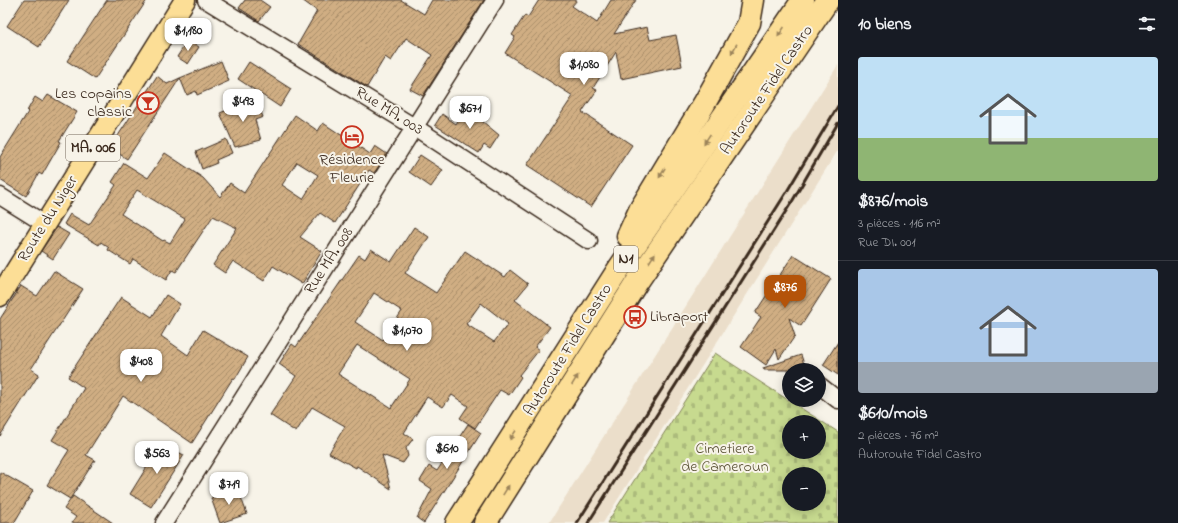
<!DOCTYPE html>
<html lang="fr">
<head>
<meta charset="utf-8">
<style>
	:root { --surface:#171b24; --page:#20242c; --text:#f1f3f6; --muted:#9ea1a6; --line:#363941; --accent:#b45309 }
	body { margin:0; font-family:"Indie Flower",sans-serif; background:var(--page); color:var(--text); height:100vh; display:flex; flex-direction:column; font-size:15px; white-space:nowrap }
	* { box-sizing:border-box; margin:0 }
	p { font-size:13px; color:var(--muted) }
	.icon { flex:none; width:22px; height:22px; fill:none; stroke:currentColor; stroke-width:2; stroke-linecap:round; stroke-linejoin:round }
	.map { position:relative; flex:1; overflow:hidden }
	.side { display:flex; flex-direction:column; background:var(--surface); width:340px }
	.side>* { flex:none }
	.buttons { position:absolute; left:782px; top:363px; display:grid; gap:8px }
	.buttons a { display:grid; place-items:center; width:44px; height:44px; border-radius:50%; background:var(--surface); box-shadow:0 2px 10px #0003; font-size:20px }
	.price { position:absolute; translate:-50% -34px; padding:0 9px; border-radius:8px; background:#fff; color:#222; font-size:13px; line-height:26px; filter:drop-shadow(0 1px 2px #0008) }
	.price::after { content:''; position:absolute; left:50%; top:24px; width:12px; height:9px; margin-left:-6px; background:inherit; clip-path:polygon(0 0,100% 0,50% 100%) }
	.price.current { background:var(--accent); color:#fff }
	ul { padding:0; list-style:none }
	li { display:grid; align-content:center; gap:8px; height:212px; padding:0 20px }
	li+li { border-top:1px solid var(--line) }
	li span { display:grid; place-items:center; height:124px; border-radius:4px; color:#555 }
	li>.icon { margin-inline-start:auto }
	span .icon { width:72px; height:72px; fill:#fffc; stroke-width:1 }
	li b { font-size:17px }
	h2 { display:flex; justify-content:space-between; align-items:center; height:48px; padding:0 20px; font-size:17px }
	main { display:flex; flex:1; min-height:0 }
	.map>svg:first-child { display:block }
	.built { fill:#ebdeca }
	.cemetery { fill:url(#cemetery-stones); stroke:#818256; fill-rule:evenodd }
	.building { fill:url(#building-hatch); stroke:#3b2a1e; fill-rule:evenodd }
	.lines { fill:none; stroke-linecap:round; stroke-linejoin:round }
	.minor-casing { stroke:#3b2a1e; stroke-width:19 }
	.major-casing { stroke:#3b2a1e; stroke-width:23 }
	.highway-casing { stroke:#3b2a1e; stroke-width:25 }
	.minor { stroke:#f7f3e8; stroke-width:16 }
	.major { stroke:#fcde96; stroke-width:20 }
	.highway { stroke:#fcde96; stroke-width:22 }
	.rail { stroke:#3b2a1e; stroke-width:3 }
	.oneway { fill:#9c845a }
	.labels { text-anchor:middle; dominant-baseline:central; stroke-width:4; stroke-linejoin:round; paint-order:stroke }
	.shield { fill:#f7f3e8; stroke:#73665b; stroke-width:1 }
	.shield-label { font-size:15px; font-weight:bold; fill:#3b2a1e }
	.street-label { font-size:16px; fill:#3b2a1e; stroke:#f7f3e8 }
	.poi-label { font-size:16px; fill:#3b2a1e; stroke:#f7f3e8; text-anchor:end }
	.park-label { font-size:16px; fill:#5e563a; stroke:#f7f3e8 }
</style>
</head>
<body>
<main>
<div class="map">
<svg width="838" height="523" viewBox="0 0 838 523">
	<defs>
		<pattern id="cemetery-stones" width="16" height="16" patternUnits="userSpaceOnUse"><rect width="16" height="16" fill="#c7da8f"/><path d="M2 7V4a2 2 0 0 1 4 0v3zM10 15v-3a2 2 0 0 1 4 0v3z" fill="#acbb7b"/></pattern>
		<pattern id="building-hatch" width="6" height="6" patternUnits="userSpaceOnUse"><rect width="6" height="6" fill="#d0ae83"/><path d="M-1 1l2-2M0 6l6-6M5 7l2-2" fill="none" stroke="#aa8e6b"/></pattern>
	</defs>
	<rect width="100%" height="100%" fill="#f7f3e8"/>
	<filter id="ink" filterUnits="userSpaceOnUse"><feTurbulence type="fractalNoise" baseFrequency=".025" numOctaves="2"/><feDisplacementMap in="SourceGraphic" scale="8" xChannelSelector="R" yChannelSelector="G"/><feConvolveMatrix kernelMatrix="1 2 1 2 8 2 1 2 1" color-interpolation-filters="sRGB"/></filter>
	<g filter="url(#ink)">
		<!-- built -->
		<path class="built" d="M838 65V150L603 523H549Z"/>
		<!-- cemetery -->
		<path class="cemetery" d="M715 353 838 432V523H607ZM789 422H819V452H789ZM789 474H819V504H789Z"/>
		<!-- building -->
		<g class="building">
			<path d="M24 0H69L39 47 7 26Z"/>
			<path d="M107 0H147L95 79 67 61Z"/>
			<path d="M245 0H260L270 7 259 21 239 8Z"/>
			<path d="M302 0H401L424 14 432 0H484L423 96 410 89 432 55 406 38 391 61 385 57 367 87 298 44 317 11Z"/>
			<path d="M539 0H577L572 6 597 23 611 0H636L614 34 647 27 650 40 676 35 682 66 621 79 616 52 593 88 597 90 582 112 632 145 591 207 527 165 573 96 505 53 515 37 512 35 525 15 528 17Z"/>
			<path d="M188 40 199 47 188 64 177 57Z"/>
			<path d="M221 61 229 81 197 95 196 91 187 95 180 78Z"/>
			<path d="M249 62 291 89 280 107 238 79Z"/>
			<path d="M157 76 167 84 180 78 127 159 110 148Z"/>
			<path d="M48 95 77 112 59 141 61 142 42 175 39 173 26 196 0 180V157L28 112 27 111 35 97 43 102Z"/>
			<path d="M255 98 263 117 255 120 261 140 235 147 220 113Z"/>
			<path d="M467 107 484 118 482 121 499 135 490 149 484 145 479 153 435 125 442 114 456 124Z"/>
			<path d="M295 115 318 131 323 123 370 154 375 146 387 154 374 173 369 170 335 223 320 213 300 237 322 251 302 284 273 266 264 281 233 261 225 273 213 265 237 228 213 216 176 272 172 270 166 280 133 259 130 264 108 250 109 248 101 242 99 245 64 224 70 214 89 225 116 185 112 182 124 163 148 178 165 153 203 178 220 197 230 183 244 193ZM297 162 318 175 303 199 282 185ZM137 190 185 219 170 243 164 240 163 241 121 214Z"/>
			<path d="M226 139 232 153 216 160 217 163 202 169 196 152Z"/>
			<path d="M420 155 443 170 431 187 409 172Z"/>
			<path d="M57 227 69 234 53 259 41 251Z"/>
			<path d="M414 227 429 237 405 273 436 293 465 251 505 277 510 270 528 284 515 300 550 327 535 347 539 350 519 375 521 377 509 395 500 390 475 428 460 418 468 406 452 395 443 407 427 397 404 433 413 439 406 448 408 456 403 463 382 455 391 489 357 466 356 468 329 453 345 426 312 407 296 432 270 415 296 376 279 364 292 344 296 347 359 255 365 259 371 249 391 262ZM374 293 402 311 383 340 355 322ZM481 303 508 324 494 342 466 324ZM357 345 410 379 391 408 338 374Z"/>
			<path d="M793 255 831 279 801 326 789 318 795 336 779 359 776 349 766 365 741 347 761 317 755 313Z"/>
			<path d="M54 271 83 289 31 369 39 374 0 436V319L21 286 37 296Z"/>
			<path d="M166 295 180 304 161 336 188 355 203 330 248 357 235 379 233 378 192 443 123 396 86 455 95 460 70 499 47 485 69 450 52 440 84 388 68 377 121 297 152 317Z"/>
			<path d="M838 342V375L823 365Z"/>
			<path d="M801 355 806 370H764L763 368Z"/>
			<path d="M468 424 481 433 424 523 417 518 432 489 420 481 429 466 437 471Z"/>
			<path d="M161 444 184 455 151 507 130 494Z"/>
			<path d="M0 472 33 491 14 523H0Z"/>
			<path d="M238 489 247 514 220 523 211 498Z"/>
			<path d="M73 496 113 523H72L76 517 64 509Z"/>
		</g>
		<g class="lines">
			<!-- minor casing -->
			<g class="minor-casing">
				<g id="minor">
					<path d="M206 0 416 128 589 241"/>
					<path d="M0 196 45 224"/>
					<path d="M819 385 838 400"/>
					<path d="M164 523 495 0"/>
				</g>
			</g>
			<!-- major casing -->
			<g class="major-casing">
				<path id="major" d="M0 296 185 0"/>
			</g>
			<!-- highway casing -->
			<g class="highway-casing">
				<g id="highway">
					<path d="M628 236 640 210 704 104 749 23 753 0"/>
					<path d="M457 523 620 267 803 0"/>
					<path d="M485 523 637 282 828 0"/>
				</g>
			</g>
			<!-- minor -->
			<use href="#minor" class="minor"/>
			<!-- major -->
			<use href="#major" class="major"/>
			<!-- highway -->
			<use href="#highway" class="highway"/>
			<!-- rail -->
			<g class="rail">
				<path d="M577 523 786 193 838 106"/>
				<path d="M588 523 793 200 838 123"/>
			</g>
		</g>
		<!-- one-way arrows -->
		<defs><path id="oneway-solid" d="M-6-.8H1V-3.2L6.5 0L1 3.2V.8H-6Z"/></defs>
		<g class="oneway">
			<use href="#oneway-solid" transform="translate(781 32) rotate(124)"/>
			<use href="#oneway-solid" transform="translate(734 49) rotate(119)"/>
			<use href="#oneway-solid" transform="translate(707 139) rotate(124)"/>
			<use href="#oneway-solid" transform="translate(662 173) rotate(121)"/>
			<use href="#oneway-solid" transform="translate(652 258) rotate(-56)"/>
			<use href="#oneway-solid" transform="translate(575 380) rotate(-58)"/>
			<use href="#oneway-solid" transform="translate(513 435) rotate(123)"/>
			<use href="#oneway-solid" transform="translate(506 490) rotate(-58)"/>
		</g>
	</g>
	<!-- icons -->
	<defs>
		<g id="bar-ring" transform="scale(1.15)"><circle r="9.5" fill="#f7f3e8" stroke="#c8321e" stroke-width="1.5"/><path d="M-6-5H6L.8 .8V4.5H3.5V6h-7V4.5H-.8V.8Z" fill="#c8321e"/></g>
		<g id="hotel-ring" transform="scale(1.15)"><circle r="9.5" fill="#f7f3e8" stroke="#c8321e" stroke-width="1.5"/><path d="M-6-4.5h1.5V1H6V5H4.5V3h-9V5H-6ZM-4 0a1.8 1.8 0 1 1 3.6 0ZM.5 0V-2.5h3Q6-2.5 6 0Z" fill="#c8321e"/></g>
		<g id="bus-ring" transform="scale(1.15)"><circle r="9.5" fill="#f7f3e8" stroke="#c8321e" stroke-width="1.5"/><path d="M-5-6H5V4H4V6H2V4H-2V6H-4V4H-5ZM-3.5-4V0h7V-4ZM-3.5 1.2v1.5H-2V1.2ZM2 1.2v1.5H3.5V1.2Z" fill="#c8321e"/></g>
	</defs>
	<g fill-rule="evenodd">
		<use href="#bar-ring" x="148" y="103"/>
		<use href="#hotel-ring" x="352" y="137"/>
		<use href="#bus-ring" x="635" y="317"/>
	</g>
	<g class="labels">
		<!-- shield labels -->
		<g class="shield">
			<rect x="66" y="135" width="54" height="26" rx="3"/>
			<rect x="614" y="246" width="24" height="26" rx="3"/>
		</g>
		<g class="shield-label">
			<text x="93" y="148">MA. 006</text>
			<text x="626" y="259">N1</text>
		</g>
		<!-- street labels -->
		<g class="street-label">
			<text transform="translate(767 90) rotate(-56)">Autoroute Fidel Castro</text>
			<text transform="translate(389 111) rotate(32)">Rue MA. 003</text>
			<text transform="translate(48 219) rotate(-58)">Route du Niger</text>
			<text transform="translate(329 261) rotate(-57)">Rue MA. 008</text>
			<text transform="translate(568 350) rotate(-58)">Autoroute Fidel Castro</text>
		</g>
		<!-- poi labels -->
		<g class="poi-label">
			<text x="132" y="94">Les copains<tspan x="132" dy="18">classic</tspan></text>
			<text x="352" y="160" text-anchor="middle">Résidence<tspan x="352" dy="18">Fleurie</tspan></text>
			<text x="650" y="317" text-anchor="start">Libraport</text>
		</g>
		<!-- park labels -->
		<g class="park-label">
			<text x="725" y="449">Cimetiere<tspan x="725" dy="18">de Cameroun</tspan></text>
		</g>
	</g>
</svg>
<div class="buttons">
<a><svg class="icon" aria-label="layers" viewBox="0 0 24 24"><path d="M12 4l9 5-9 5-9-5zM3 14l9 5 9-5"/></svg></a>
<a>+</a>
<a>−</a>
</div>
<b class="price" style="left:188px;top:52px">$1,180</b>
<b class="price" style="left:584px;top:86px">$1,080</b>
<b class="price" style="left:243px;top:123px">$493</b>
<b class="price" style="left:470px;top:130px">$671</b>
<b class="price current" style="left:785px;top:309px">$876</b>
<b class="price" style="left:407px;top:352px">$1,070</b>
<b class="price" style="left:141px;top:383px">$408</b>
<b class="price" style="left:447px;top:470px">$610</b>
<b class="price" style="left:157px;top:475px">$563</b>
<b class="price" style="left:229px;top:506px">$719</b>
</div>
<section class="side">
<h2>10 biens<svg class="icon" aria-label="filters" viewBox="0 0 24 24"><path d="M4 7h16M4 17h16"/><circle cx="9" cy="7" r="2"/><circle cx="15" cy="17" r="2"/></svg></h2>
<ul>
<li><span style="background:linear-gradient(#bfe0f5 65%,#8fb573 0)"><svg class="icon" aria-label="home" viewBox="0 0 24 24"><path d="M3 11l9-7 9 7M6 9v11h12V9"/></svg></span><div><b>$876/mois</b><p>3 pièces · 116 m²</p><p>Rue DI. 001</p></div></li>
<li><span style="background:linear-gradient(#a9c7e8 75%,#9aa5b1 0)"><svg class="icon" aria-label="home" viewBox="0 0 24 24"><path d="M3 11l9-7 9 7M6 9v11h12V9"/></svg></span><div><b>$610/mois</b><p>2 pièces · 76 m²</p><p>Autoroute Fidel Castro</p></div></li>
</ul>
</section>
</main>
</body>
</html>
